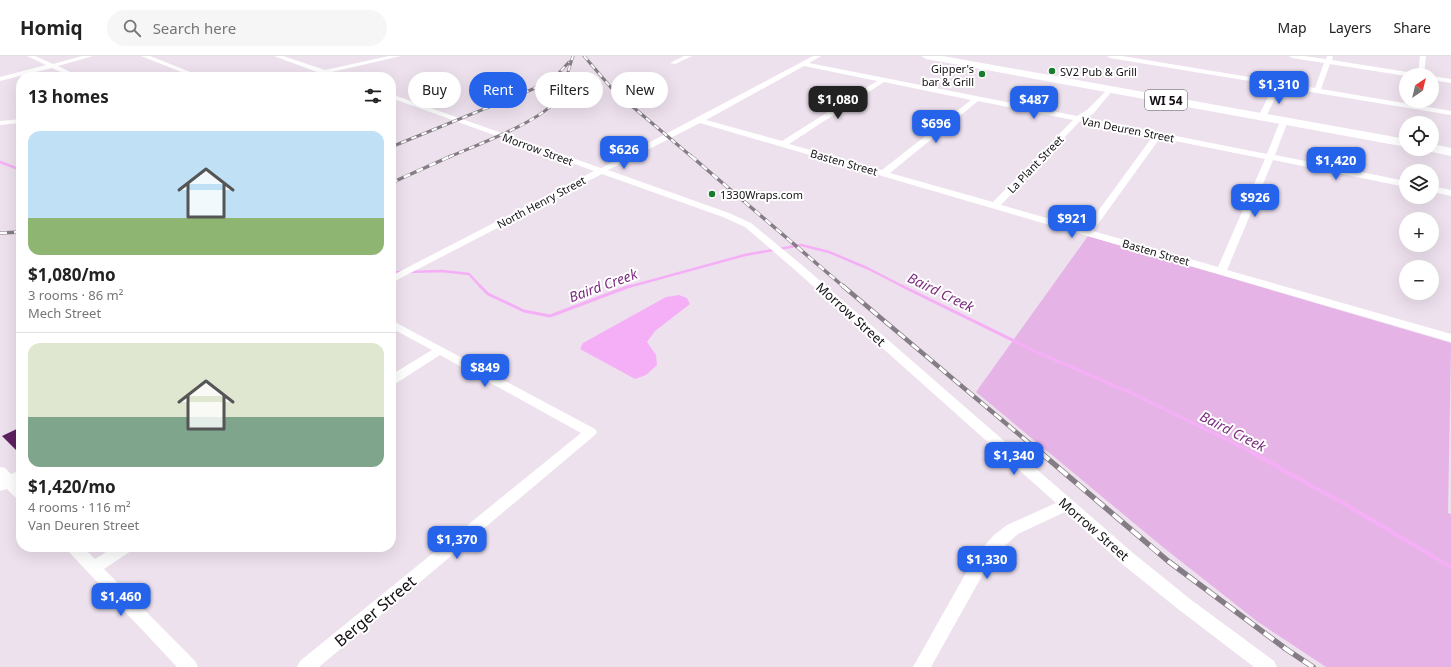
<!DOCTYPE html>
<html lang="en">
<head>
<meta charset="utf-8">
<style>
	:root { --surface:#fff; --page:#f6f6f6; --text:#222; --muted:#767676; --line:#e0e0e0; --accent:#2563eb }
	body { margin:0; font-family:"Noto Sans",sans-serif; background:var(--page); color:var(--text); height:100vh; display:flex; flex-direction:column; font-size:15px; white-space:nowrap }
	* { box-sizing:border-box; margin:0 }
	p { font-size:13px; color:var(--muted) }
	.icon { flex:none; width:22px; height:22px; fill:none; stroke:currentColor; stroke-width:2; stroke-linecap:round; stroke-linejoin:round }
	.map { position:relative; flex:1; overflow:hidden }
	.side { position:absolute; left:16px; top:16px; width:380px; height:480px; display:flex; flex-direction:column; background:var(--surface); border-radius:16px; box-shadow:0 4px 16px #0002 }
	.side>* { flex:none }
	.hud { position:absolute; left:408px; top:16px; width:380px; height:36px; display:flex; gap:8px }
	.needle { width:26px; rotate:35deg }
	.fabs { position:absolute; left:1399px; top:12px; display:grid; gap:8px }
	.fabs a { display:grid; place-items:center; width:40px; height:40px; border-radius:50%; background:var(--surface); box-shadow:0 4px 16px #0002; font-size:20px }
	.price { position:absolute; translate:-50% -34px; padding:0 9px; border-radius:8px; background:var(--accent); color:#fff; font-size:13px; line-height:26px; filter:drop-shadow(0 1px 2px #0008) }
	.price::after { content:''; position:absolute; left:50%; top:24px; width:12px; height:9px; margin-left:-6px; background:inherit; clip-path:polygon(0 0,100% 0,50% 100%) }
	.price.current { background:#222; color:#fff }
	ul { padding:0; list-style:none }
	li { display:grid; align-content:center; gap:8px; height:212px; padding:0 12px }
	li+li { border-top:1px solid var(--line) }
	li span { display:grid; place-items:center; height:124px; border-radius:12px; color:#555 }
	li>.icon { margin-inline-start:auto }
	span .icon { width:72px; height:72px; fill:#fffc; stroke-width:1 }
	li b { font-size:17px }
	h2 { display:flex; justify-content:space-between; align-items:center; height:48px; padding:0 12px; font-size:17px }
	.tag { padding:0 14px; border-radius:18px; background:var(--surface); box-shadow:0 4px 16px #0002; font-size:14px; line-height:36px }
	.tag.current { background:var(--accent); color:#fff }
	header { display:flex; align-items:center; gap:24px; box-sizing:border-box; height:56px; padding:0 20px; background:var(--surface); border-bottom:1px solid var(--line) }
	header strong { font-size:19px }
	nav { display:flex; gap:22px; margin-inline-start:auto; font-size:14px }
	.search { width:280px; height:36px; background:var(--page); display:flex; align-items:center; gap:10px; box-sizing:border-box; padding:0 14px; border-radius:22px; color:var(--muted); font-size:15px }
	.map>svg:first-child { display:block }
	.green { fill:#e5b3e6 }
	.water { fill:#f5aff6 }
	.lines { fill:none; stroke-linecap:round; stroke-linejoin:round }
	.stream-far2 { stroke:#f5aff6; stroke-width:2.5 }
	.stream-far1 { stroke:#f5aff6; stroke-width:3 }
	.stream { stroke:#f5aff6; stroke-width:4 }
	.building { fill:#5e2261 }
	.minor { fill:#fff; fill-rule:evenodd }
	.primary { fill:#fff; fill-rule:evenodd }
	.rail-far3-casing { stroke:#857d85; stroke-width:3 }
	.rail-far2-casing { stroke:#857d85; stroke-width:3.5 }
	.rail-far1-casing { stroke:#857d85; stroke-width:4.5 }
	.rail-casing { stroke:#857d85; stroke-width:5.5 }
	.rail-far3 { stroke:#fff; stroke-width:2; stroke-dasharray:5.5; stroke-linecap:butt }
	.rail-far2 { stroke:#fff; stroke-width:2.5; stroke-dasharray:7; stroke-linecap:butt }
	.rail-far1 { stroke:#fff; stroke-width:3; stroke-dasharray:9; stroke-linecap:butt }
	.rail { stroke:#fff; stroke-width:4; stroke-dasharray:12; stroke-linecap:butt }
	.poi-dot { fill:#197b2d; stroke:#fff; stroke-width:1.5 }
	.labels { text-anchor:middle; dominant-baseline:central; stroke-width:4; stroke-linejoin:round; paint-order:stroke }
	.far-poi-label { font-size:11px; fill:#141014; stroke:#fff; text-anchor:start }
	.far-street-label { font-size:11px; fill:#141014; stroke:#fff }
	.shield { fill:#fff; stroke:#5a585a; stroke-width:1 }
	.shield-label { font-size:12px; font-weight:bold; fill:#141014 }
	.street-label { font-size:13px; fill:#141014; stroke:#fff }
	.water-label { font-size:14px; font-style:italic; fill:#7d2d80; stroke:#fff }
	.near-street-label { font-size:16px; fill:#141014; stroke:#fff }
</style>
</head>
<body>
<header>
<strong>Homiq</strong>
<div class="search"><svg class="icon" aria-label="search" viewBox="0 0 24 24"><circle cx="10" cy="10" r="6"/><path d="M15 15l6 6"/></svg>Search here</div>
<nav><a>Map</a><a>Layers</a><a>Share</a></nav>
</header>
<div class="map">
<svg width="1451" height="611" viewBox="0 0 1451 611">
	<rect width="100%" height="100%" fill="#ede1ed"/>
	<!-- green -->
	<path class="green" d="M1088 180 1451 287 1448 457 1451 458V611H1326L1258 566 1164 492 976 336Z"/>
	<!-- water -->
	<path class="water" d="M679 239 687 242 690 248 655 275 647 286 656 299 657 309 646 319 635 323 580 293 583 287 666 241Z"/>
	<g class="lines">
		<!-- stream-far2 -->
		<g class="stream-far2">
			<path d="M0 106 21 114"/>
			<path d="M408 216 442 215 469 218 481 231"/>
			<path d="M391 217 401 216"/>
			<path d="M628 231 745 199 801 189 829 196 867 212 904 231"/>
		</g>
		<!-- stream-far1 -->
		<g class="stream-far1">
			<path d="M480 230 488 238 524 255 550 260 630 230"/>
			<path d="M902 230 1039 297 1138 340 1253 397"/>
		</g>
		<!-- stream -->
		<path class="stream" d="M1251 396 1355 454 1451 511"/>
	</g>
	<!-- building -->
	<path class="building" d="M21 371V399L2 380Z"/>
	<g class="lines">
		<!-- minor -->
		<g class="minor">
			<path d="M27 0H35L53 8 82 0H93L58 10 81 21H72L52 12 0 25V21L46 9Z"/>
			<path d="M141 0H150L203 21H194Z"/>
			<path d="M274 0H283L325 14 389 0H401L310 21H298L317 16Z"/>
			<path d="M684 0H692L675 8 670 7Z"/>
			<path d="M813 0H821L809 7 1077 60 1087 54 1108 33H1112V35L1093 58 1085 62 1267 98 1280 65 1284 63 1288 65 1275 99 1406 125V131L1273 104 1227 214 1451 278V286L700 67 608 114 729 157 751 167 803 210 1133 497 1190 543 1274 605 1277 611H1254L1178 553 1121 507 1065 456 1018 478 999 495 988 509 931 611H913L976 499 994 479 1007 469 1056 447 795 214 745 171 723 161 602 118 391 227V220L594 115 391 42V38L601 112ZM804 10 877 25 782 85 706 64ZM884 26 971 44 882 114 789 88ZM978 45 1073 64 993 146 890 117ZM1080 65 1153 80 1085 173 1001 149ZM1160 82 1265 103 1218 211 1093 175Z"/>
			<path d="M1107 0H1122L1315 32 1324 7 1292 2 1289 0H1304L1326 3 1327 0H1333L1332 4 1413 17 1416 19 1406 20 1330 8 1321 33 1451 55V59L1280 31 1266 61 1262 63 1258 61 1274 29 1110 2Z"/>
			<path d="M1420 0H1426L1424 19H1418Z"/>
			<path d="M1432 20 1451 23V27L1432 24Z"/>
			<path d="M21 63V67L0 69V65Z"/>
			<path d="M1432 130 1451 134V140L1432 136Z"/>
			<path d="M391 264 595 373 597 376 595 379 319 611H297L300 605 581 377 440 299 395 328 391 329V319L432 294 391 272Z"/>
			<path d="M0 411 5 412 11 418 21 414V425L19 427 21 429V443L16 442 7 433 0 435Z"/>
			<path d="M65 491H83L95 503 114 491H134L131 495 104 513 195 605 198 611H177L68 495Z"/>
		</g>
		<!-- primary -->
		<g class="primary">
			<path d="M921 0H943L1406 83V91L926 3Z"/>
			<path d="M1432 88 1451 92V100L1427 95 1426 93H1432Z"/>
		</g>
		<!-- rail-far3 casing -->
		<g class="rail-far3-casing">
			<g id="rail-far3">
				<path d="M584 0 614 35 692 101"/>
				<path d="M391 91 533 33 558 18 569 6"/>
				<path d="M449 101C474 90 543 65 557 43 565 31 568 14 573 0"/>
			</g>
		</g>
		<!-- rail-far2 casing -->
		<g class="rail-far2-casing">
			<g id="rail-far2">
				<path d="M691 100 844 231"/>
				<path d="M391 127 451 100"/>
				<path d="M0 177 21 176"/>
			</g>
		</g>
		<!-- rail-far1 casing -->
		<g class="rail-far1-casing">
			<path id="rail-far1" d="M843 230 1041 397"/>
		</g>
		<!-- rail casing -->
		<g class="rail-casing">
			<path id="rail" d="M1040 396 1168 505 1286 593 1313 611"/>
		</g>
		<!-- rail-far3 -->
		<use href="#rail-far3" class="rail-far3"/>
		<!-- rail-far2 -->
		<use href="#rail-far2" class="rail-far2"/>
		<!-- rail-far1 -->
		<use href="#rail-far1" class="rail-far1"/>
		<!-- rail -->
		<use href="#rail" class="rail"/>
	</g>
	<!-- markers -->
	<g class="poi-dot">
		<circle cx="1052" cy="15" r="4"/>
		<circle cx="982" cy="18" r="4"/>
		<circle cx="712" cy="138" r="4"/>
	</g>
	<g class="labels">
		<!-- far-poi labels -->
		<g class="far-poi-label">
			<text x="974" y="12" text-anchor="end">Gipper's<tspan x="974" dy="13">bar &amp; Grill</tspan></text>
			<text x="1060" y="15">SV2 Pub &amp; Grill</text>
			<text x="720" y="138">1330Wraps.com</text>
		</g>
		<!-- far-street labels -->
		<g class="far-street-label">
			<text transform="translate(1128 73) rotate(11)">Van Deuren Street</text>
			<text transform="translate(538 93) rotate(20)">Morrow Street</text>
			<text transform="translate(844 106) rotate(16)">Basten Street</text>
			<text transform="translate(1035 108) rotate(-46)">La Plant Street</text>
			<text transform="translate(541 146) rotate(-28)">North Henry Street</text>
			<text transform="translate(1156 196) rotate(16)">Basten Street</text>
		</g>
		<!-- shield labels -->
		<rect class="shield" x="1145" y="34" width="42" height="20" rx="3"/>
		<g class="shield-label">
			<text x="1166" y="44">WI 54</text>
		</g>
		<!-- street labels -->
		<g class="street-label">
			<text transform="translate(851 258) rotate(42)">Morrow Street</text>
			<text transform="translate(1094 473) rotate(41)">Morrow Street</text>
		</g>
		<!-- water labels -->
		<g class="water-label">
			<text transform="translate(603 229) rotate(-20)">Baird Creek</text>
			<text transform="translate(941 236) rotate(26)">Baird Creek</text>
			<text transform="translate(1233 375) rotate(27)">Baird Creek</text>
		</g>
		<!-- near-street labels -->
		<g class="near-street-label">
			<text transform="translate(375 555) rotate(-40)">Berger Street</text>
		</g>
	</g>
</svg>
<div class="fabs">
<a><svg class="needle" viewBox="-14 -14 28 28"><path d="M0-13l5 13h-10z" fill="#e53935"/><path d="M0 13l5-13h-10z" fill="#767676"/></svg></a>
<a><svg class="icon" aria-label="locate" viewBox="0 0 24 24"><circle cx="12" cy="12" r="6"/><path d="M12 2v4M12 18v4M2 12h4M18 12h4"/></svg></a>
<a><svg class="icon" aria-label="layers" viewBox="0 0 24 24"><path d="M12 4l9 5-9 5-9-5zM3 14l9 5 9-5"/></svg></a>
<a>+</a>
<a>−</a>
</div>
<b class="price" style="left:1279px;top:49px">$1,310</b>
<b class="price current" style="left:838px;top:64px">$1,080</b>
<b class="price" style="left:1034px;top:64px">$487</b>
<b class="price" style="left:936px;top:88px">$696</b>
<b class="price" style="left:624px;top:114px">$626</b>
<b class="price" style="left:1336px;top:125px">$1,420</b>
<b class="price" style="left:1255px;top:162px">$926</b>
<b class="price" style="left:1072px;top:183px">$921</b>
<b class="price" style="left:485px;top:332px">$849</b>
<b class="price" style="left:1014px;top:420px">$1,340</b>
<b class="price" style="left:457px;top:504px">$1,370</b>
<b class="price" style="left:987px;top:524px">$1,330</b>
<b class="price" style="left:121px;top:561px">$1,460</b>
<div class="hud">
<a class="tag">Buy</a>
<a class="tag current">Rent</a>
<a class="tag">Filters</a>
<a class="tag">New</a>
</div>
<section class="side">
<h2>13 homes<svg class="icon" aria-label="filters" viewBox="0 0 24 24"><path d="M4 7h16M4 17h16"/><circle cx="9" cy="7" r="2"/><circle cx="15" cy="17" r="2"/></svg></h2>
<ul>
<li><span style="background:linear-gradient(#bfe0f5 70%,#8fb573 0)"><svg class="icon" aria-label="home" viewBox="0 0 24 24"><path d="M3 11l9-7 9 7M6 9v11h12V9"/></svg></span><div><b>$1,080/mo</b><p>3 rooms · 86 m²</p><p>Mech Street</p></div></li>
<li><span style="background:linear-gradient(#dfe7d0 60%,#7fa58c 0)"><svg class="icon" aria-label="home" viewBox="0 0 24 24"><path d="M3 11l9-7 9 7M6 9v11h12V9"/></svg></span><div><b>$1,420/mo</b><p>4 rooms · 116 m²</p><p>Van Deuren Street</p></div></li>
</ul>
</section>
</div>
</body>
</html>
